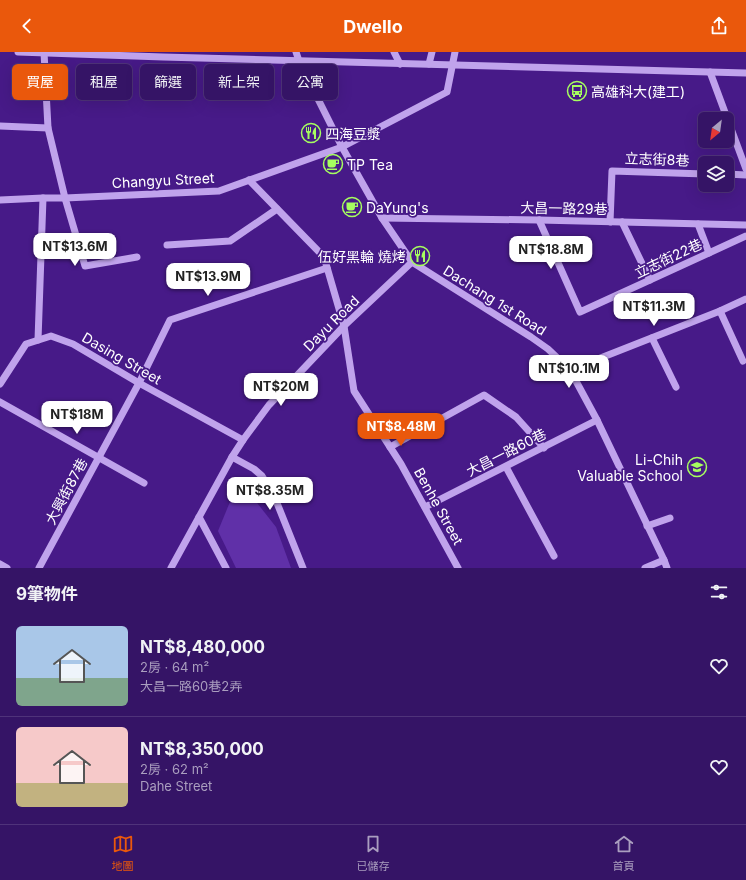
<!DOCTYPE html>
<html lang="zh-TW">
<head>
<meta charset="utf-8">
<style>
	:root { --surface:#351466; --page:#3d1d6c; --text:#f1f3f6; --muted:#aa9ebf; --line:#4f337a; --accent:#ea580c }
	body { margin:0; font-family:Inter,"Noto Sans TC",sans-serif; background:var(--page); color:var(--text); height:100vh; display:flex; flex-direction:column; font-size:15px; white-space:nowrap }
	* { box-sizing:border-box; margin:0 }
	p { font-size:13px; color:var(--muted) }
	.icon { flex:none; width:22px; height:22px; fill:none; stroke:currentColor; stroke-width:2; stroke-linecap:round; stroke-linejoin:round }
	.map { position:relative; height:516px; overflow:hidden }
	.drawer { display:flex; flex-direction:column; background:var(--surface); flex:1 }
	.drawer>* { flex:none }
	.top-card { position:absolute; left:12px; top:12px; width:400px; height:36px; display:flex; gap:8px }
	.needle { width:26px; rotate:209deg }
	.controls { position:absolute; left:698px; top:60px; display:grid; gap:8px }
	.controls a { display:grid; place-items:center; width:36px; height:36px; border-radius:6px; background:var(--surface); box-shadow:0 4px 16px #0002,0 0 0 1px var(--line); font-size:20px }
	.price { position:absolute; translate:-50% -34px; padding:0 9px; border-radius:8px; background:#fff; color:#222; font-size:13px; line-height:26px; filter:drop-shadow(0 1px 2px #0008) }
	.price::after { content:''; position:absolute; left:50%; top:24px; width:12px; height:9px; margin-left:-6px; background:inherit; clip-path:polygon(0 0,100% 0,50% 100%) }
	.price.current { background:var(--accent); color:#fff }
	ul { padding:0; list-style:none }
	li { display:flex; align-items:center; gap:12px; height:100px; padding:0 16px }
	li+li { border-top:1px solid var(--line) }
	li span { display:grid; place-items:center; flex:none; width:112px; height:80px; border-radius:6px; color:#555 }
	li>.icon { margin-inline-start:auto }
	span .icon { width:48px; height:48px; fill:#fffc; stroke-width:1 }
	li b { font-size:17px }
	h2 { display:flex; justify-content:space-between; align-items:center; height:48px; padding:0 16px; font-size:17px }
	.pill { padding:0 14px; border-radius:6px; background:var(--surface); box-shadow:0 4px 16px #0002,0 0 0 1px var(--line); font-size:14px; line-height:36px }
	.pill.current { background:var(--accent); color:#fff }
	header { display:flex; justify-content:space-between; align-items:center; height:52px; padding:0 16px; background:var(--accent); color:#fff; font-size:18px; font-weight:700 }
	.menu { display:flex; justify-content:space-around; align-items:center; height:56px; border-top:1px solid var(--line); background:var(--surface); font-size:11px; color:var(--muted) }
	.menu a { display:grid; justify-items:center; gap:2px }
	.menu .current { color:var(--accent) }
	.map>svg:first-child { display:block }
	.green { fill:#6030a8 }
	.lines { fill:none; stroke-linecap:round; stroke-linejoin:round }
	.minor { stroke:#c0a3ec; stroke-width:7 }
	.labels { text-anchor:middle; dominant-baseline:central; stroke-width:3.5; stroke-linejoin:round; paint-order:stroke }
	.poi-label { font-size:14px; fill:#fff; stroke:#471a88; text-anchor:start }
	.street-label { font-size:14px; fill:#fff; stroke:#471a88 }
</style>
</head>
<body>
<header><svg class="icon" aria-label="back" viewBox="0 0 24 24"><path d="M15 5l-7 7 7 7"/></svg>Dwello<svg class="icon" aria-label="share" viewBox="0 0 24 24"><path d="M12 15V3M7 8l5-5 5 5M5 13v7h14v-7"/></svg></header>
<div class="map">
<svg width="746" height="516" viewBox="0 0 746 516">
	<rect width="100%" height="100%" fill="#471a88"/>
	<!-- green -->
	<path class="green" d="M239 428 276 475 291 516H236L218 479Z"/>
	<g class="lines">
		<!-- minor -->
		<g class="minor">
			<path d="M18 0 163 5 746 21"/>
			<path d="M44 0 48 76 65 146 85 214 137 205"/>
			<path d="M296 0 299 9 342 95 382 166 412 210 531 285 548 297 570 318 597 368 664 508 667 516"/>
			<path d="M394 0 400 12"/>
			<path d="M429 12 432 0"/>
			<path d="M710 20 746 117"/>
			<path d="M0 74 48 76"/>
			<path d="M727 122 746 123"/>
			<path d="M249 128 324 205 344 274 354 339 401 412 458 516"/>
			<path d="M0 148 43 146H65L219 139 342 95 447 40 455 0"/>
			<path d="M382 166 539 168 746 173"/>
			<path d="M539 168 580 260 746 184"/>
			<path d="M610 170 612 119 705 122"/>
			<path d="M622 170 650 228"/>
			<path d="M698 172 709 201"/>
			<path d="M167 193 230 189 277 157"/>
			<path d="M720 259 743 309"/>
			<path d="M652 286 676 335"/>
			<path d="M38 288 43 146"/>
			<path d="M570 318 720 259 746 247"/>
			<path d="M0 332 26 292 51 284 73 292 139 331 243 388"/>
			<path d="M0 350 144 431"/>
			<path d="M390 395 484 343 516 365 544 396"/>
			<path d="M232 405 254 417 262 424 275 446 303 516"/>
			<path d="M506 415 554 504"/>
			<path d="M425 455 597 368"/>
			<path d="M199 465 226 516"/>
			<path d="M647 474 670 466"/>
			<path d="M0 512 7 516"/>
			<path d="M39 516 139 331 170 268 327 216"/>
			<path d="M171 516 232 405 243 388 269 353 344 274 412 210"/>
			<path d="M645 516 664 508"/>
		</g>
	</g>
	<!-- icons -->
	<defs>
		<g id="bus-ring" transform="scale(1)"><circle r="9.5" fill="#471a88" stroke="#a6fe5f" stroke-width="1.5"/><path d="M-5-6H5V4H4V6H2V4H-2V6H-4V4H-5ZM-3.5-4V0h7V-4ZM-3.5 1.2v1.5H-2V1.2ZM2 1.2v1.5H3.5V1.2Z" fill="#a6fe5f"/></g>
		<g id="restaurant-ring" transform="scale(1)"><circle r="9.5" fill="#471a88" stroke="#a6fe5f" stroke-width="1.5"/><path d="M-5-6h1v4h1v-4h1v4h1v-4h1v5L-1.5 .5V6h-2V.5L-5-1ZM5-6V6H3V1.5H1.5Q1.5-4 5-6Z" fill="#a6fe5f"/></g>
		<g id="cafe-ring" transform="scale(1)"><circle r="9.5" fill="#471a88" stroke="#a6fe5f" stroke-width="1.5"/><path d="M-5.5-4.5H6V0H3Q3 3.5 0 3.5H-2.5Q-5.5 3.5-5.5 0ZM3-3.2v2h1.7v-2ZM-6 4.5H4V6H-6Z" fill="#a6fe5f"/></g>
		<g id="school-ring" transform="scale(1)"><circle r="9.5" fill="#471a88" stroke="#a6fe5f" stroke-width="1.5"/><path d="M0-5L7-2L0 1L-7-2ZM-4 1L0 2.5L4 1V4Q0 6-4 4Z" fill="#a6fe5f"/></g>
	</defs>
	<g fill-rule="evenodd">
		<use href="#bus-ring" x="577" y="39"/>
		<use href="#restaurant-ring" x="311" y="81"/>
		<use href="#cafe-ring" x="333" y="112"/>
		<use href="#cafe-ring" x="352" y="155"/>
		<use href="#restaurant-ring" x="420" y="204"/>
		<use href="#school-ring" x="697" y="415"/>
	</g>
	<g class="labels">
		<!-- poi labels -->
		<g class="poi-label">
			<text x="591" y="39">高雄科大(建工)</text>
			<text x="325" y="81">四海豆漿</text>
			<text x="347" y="112">TP Tea</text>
			<text x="366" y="155">DaYung's</text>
			<text x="406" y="204" text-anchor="end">伍好黑輪 燒烤</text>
			<text x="683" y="407" text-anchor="end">Li-Chih<tspan x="683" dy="16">Valuable School</tspan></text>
		</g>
		<!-- street labels -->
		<g class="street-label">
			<text transform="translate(657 107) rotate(2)">立志街8巷</text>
			<text transform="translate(163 128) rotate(-3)">Changyu Street</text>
			<text transform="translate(564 156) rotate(1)">大昌一路29巷</text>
			<text transform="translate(668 206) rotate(-25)">立志街22巷</text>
			<text transform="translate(495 248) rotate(32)">Dachang 1st Road</text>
			<text transform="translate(331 271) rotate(-45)">Dayu Road</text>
			<text transform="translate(122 306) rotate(30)">Dasing Street</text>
			<text transform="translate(506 400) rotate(-27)">大昌一路60巷</text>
			<text transform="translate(66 439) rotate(-62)">大興街87巷</text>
			<text transform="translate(439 454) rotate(61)">Benhe Street</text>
		</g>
	</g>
</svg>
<div class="controls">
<a><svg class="needle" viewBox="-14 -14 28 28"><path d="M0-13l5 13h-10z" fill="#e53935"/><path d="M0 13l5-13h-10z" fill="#aa9ebf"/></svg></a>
<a><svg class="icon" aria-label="layers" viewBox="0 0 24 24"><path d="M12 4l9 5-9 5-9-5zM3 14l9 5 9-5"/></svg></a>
</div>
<b class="price" style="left:75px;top:215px">NT$13.6M</b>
<b class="price" style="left:551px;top:218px">NT$18.8M</b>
<b class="price" style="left:208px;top:245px">NT$13.9M</b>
<b class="price" style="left:654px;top:275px">NT$11.3M</b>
<b class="price" style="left:569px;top:337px">NT$10.1M</b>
<b class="price" style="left:281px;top:355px">NT$20M</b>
<b class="price" style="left:77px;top:383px">NT$18M</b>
<b class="price current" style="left:401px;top:395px">NT$8.48M</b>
<b class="price" style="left:270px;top:459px">NT$8.35M</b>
<div class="top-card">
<a class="pill current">買屋</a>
<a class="pill">租屋</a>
<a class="pill">篩選</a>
<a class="pill">新上架</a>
<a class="pill">公寓</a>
</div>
</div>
<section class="drawer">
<h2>9筆物件<svg class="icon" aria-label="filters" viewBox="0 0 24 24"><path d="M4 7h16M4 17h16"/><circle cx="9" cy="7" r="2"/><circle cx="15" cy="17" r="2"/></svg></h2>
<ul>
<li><span style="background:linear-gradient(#a9c7e8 65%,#7fa58c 0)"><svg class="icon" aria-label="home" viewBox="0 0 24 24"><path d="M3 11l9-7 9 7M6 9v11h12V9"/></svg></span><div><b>NT$8,480,000</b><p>2房 · 64 m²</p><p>大昌一路60巷2弄</p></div><svg class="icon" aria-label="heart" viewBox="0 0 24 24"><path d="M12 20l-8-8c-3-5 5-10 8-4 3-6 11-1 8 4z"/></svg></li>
<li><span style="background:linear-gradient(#f6c9c9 70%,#c2b280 0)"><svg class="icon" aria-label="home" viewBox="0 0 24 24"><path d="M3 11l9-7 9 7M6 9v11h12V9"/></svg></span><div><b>NT$8,350,000</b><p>2房 · 62 m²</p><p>Dahe Street</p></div><svg class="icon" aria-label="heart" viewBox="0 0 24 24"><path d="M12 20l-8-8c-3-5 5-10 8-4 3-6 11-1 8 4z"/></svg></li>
</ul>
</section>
<nav class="menu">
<a class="current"><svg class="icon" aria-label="map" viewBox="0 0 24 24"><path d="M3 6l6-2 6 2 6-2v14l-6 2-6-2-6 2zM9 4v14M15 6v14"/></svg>地圖</a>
<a><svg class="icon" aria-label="saved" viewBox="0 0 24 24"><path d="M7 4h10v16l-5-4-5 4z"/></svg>已儲存</a>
<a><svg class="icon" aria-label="home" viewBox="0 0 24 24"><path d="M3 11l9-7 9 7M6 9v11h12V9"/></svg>首頁</a>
</nav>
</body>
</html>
